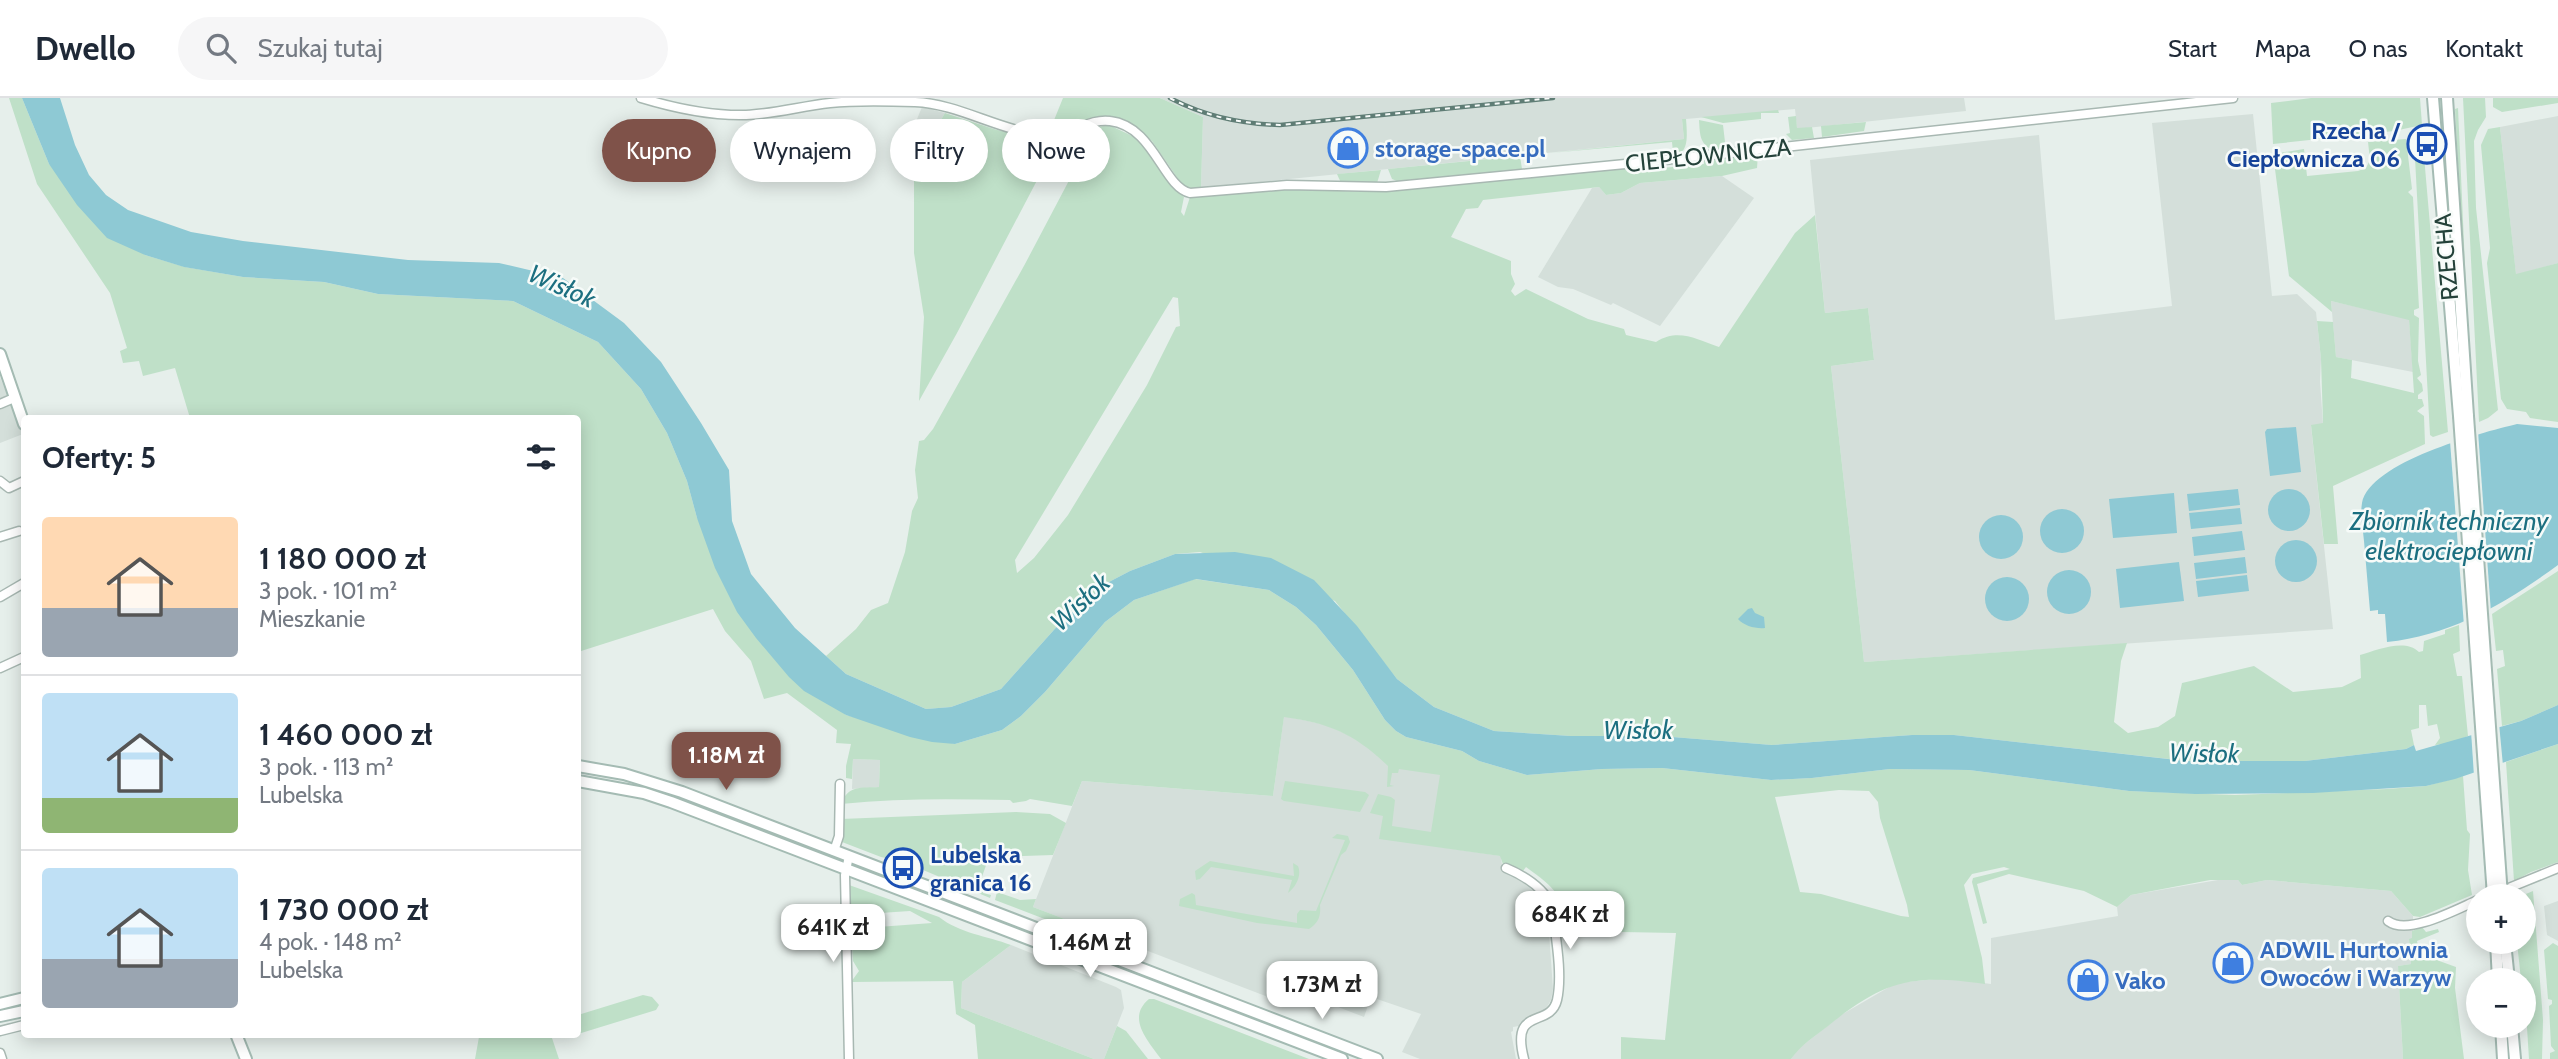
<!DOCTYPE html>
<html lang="pl">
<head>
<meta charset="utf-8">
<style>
	:root { --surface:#fff; --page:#f6f6f7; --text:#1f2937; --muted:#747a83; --line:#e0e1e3; --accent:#7f5249 }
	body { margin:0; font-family:Cabin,sans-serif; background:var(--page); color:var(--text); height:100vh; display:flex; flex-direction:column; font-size:26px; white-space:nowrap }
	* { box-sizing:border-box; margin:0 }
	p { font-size:23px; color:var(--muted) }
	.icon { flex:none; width:38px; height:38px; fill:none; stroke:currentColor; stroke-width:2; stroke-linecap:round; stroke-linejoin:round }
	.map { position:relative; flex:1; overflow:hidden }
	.side { position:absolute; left:21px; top:317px; width:560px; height:623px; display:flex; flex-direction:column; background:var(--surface); border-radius:7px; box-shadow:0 4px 18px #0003 }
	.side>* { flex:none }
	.banner { position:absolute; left:602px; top:21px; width:665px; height:63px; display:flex; gap:14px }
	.controls { position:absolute; left:2466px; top:786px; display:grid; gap:14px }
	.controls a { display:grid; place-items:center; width:70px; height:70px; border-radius:50%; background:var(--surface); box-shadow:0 4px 18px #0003; font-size:35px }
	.price { position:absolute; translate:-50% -60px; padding:0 16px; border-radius:14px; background:#fff; color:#222; font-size:23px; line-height:46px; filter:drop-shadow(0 2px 4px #0008) }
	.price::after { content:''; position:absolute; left:50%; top:42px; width:21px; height:16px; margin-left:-10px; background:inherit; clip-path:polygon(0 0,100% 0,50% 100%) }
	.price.active { background:var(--accent); color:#fff }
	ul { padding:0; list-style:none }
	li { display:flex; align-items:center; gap:21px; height:175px; padding:0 21px }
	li+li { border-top:2px solid var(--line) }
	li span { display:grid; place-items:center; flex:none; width:196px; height:140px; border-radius:7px; color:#555 }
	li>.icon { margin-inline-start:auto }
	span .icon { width:84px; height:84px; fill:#fffc; stroke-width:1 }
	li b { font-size:30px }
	h2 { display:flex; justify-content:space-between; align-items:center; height:84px; padding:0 21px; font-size:30px }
	.chip { padding:0 24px; border-radius:32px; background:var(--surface); box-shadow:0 4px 18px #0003; font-size:24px; line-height:63px }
	.chip.active { background:var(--accent); color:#fff }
	header { display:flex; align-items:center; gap:42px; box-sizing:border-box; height:98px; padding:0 35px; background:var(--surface); border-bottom:2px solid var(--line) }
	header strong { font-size:33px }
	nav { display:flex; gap:38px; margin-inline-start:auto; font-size:24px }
	.search { width:490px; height:63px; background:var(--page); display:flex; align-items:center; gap:18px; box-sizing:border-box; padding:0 24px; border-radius:38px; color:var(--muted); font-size:26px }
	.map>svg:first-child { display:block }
	.built { fill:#d4dfda }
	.green { fill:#bfe0c8; fill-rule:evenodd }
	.water { fill:#8ec9d4 }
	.pier { fill:#e6efeb }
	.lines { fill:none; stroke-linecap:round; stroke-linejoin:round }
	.street-casing { stroke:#a8b8b2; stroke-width:11 }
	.secondary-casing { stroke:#a4bbb3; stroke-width:14 }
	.street { stroke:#fff; stroke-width:8 }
	.secondary { stroke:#fff; stroke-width:10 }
	.rail-casing { stroke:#5f7d75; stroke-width:4.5 }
	.rail { stroke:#f7fbf9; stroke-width:2; stroke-dasharray:5; stroke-linecap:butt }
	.secondary-bridge-casing { stroke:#a4bbb3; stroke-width:14; stroke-linecap:butt }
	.secondary-bridge { stroke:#fff; stroke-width:10 }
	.labels { text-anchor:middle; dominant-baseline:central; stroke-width:5; stroke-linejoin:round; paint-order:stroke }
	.transit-label { font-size:24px; font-weight:bold; fill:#164399; stroke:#f7fbf9; text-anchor:end }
	.shop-label { font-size:24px; font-weight:bold; fill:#366cbe; stroke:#f7fbf9; text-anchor:start }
	.street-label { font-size:24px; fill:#24423a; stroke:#f7fbf9 }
	.water-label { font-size:26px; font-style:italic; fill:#1c6f80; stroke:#f7fbf9 }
</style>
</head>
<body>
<header>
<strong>Dwello</strong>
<div class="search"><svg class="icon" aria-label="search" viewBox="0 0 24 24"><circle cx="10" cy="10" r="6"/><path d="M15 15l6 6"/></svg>Szukaj tutaj</div>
<nav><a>Start</a><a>Mapa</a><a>O nas</a><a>Kontakt</a></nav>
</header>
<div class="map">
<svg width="2558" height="961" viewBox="0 0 2558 961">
	<rect width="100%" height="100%" fill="#e6efeb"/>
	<!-- built -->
	<g class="built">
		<path d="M1160 0H1964L1966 13 1797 31 1795 11 1686 21H1682L1684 41 1201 90 1203 19Z"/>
		<path d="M922 9 945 15 914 68 915 26Z"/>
		<path d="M2253 16 2272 198 2297 196 2316 214 2321 261 2320 284 2323 326 2311 328 2333 531 1864 564 1831 268 1874 262 1868 210 1825 215 1810 62 2039 37 2055 222 2172 208 2152 25Z"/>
		<path d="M2558 18V165L2516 177 2500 29Z"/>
		<path d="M1722 78 1754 100 1660 228 1613 205 1611 207 1573 191 1558 189 1538 179 1592 90 1599 89 1606 97 1621 95 1640 85Z"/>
		<path d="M2331 203 2409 221 2413 274 2336 259Z"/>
		<path d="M0 279 23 336 0 345Z"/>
		<path d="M1284 618 1327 627 1352 639 1369 650 1444 676 1437 744 1380 740 1501 758 1502 768 1541 799 1547 810 1548 820 1553 891 1551 902 1545 912 1525 921 1519 928 1513 929V933L1511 934 1516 961H1420L1402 954 1421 916 1371 899 1364 919 1325 904 1284 905 1033 809 1082 683 1273 698Z"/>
		<path d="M853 661 880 662 879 689 852 691Z"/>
		<path d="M2218 782H2238L2242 787 2267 782 2391 793 2413 818V841H2409L2411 866 2398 868 2403 961H1791L1797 952 1841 917 1896 885 1945 880 1991 886V840L2118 818 2117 809 2131 797Z"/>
		<path d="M2558 803V843L2547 837 2544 808Z"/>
		<path d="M1011 847 1116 889 1121 892 1124 910 1104 961H1094L961 910 962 884Z"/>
	</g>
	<!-- green -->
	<g class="green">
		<path d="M9 0H22L49 66 145 157 185 169 243 179 324 184 378 196 513 203 598 244 641 291 667 335 687 383 697 420 839 611 846 617 955 646 1002 632 1021 618 1045 594 1105 524 1134 502 1195 481 1269 492 1296 509 1316 527 1353 572 1385 622 1396 633 1406 639 1462 653 1479 663 1527 677 1602 671 1662 670 1771 682 1812 680 1890 671 1969 672 2129 693 2235 697 2387 691 2426 688 2463 678 2467 732 2470 736 2468 772 2472 797 2420 819 2413 818 2391 793 2267 782 2242 787 2238 782H2210L2131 797 2117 809 2084 793 2009 776 1977 786 1987 825 1983 826 1972 784 1973 780 2010 771 2004 769 1972 776 1964 787 1982 860 1985 886C1912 876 1885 882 1828 928 1815 938 1801 947 1791 961H1621V939L1665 942 1676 835 1567 833C1562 795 1556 791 1526 769L1523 773 1510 768 1504 769 1500 758 1379 741 1383 718 1370 715 1378 696 1391 699 1395 702 1392 728 1431 734 1440 677 1399 671 1398 675H1392L1390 687 1394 688 1387 689 1388 668C1355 636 1329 625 1284 619L1273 698 1082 683 1072 708 1030 701 1026 703 1013 705 1010 702C953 701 897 700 841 706 848 687 861 690 879 689L880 662 853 661 852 681 846 680V668L851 646 836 645 837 632 787 595 764 601 751 563 725 533 713 511 578 554V320H190L175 270 143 278 139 263 123 265 120 253 127 250 110 195 37 86ZM1839 692 1869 693 1878 704 1880 720 1907 807 1909 819 1901 818 1821 796 1800 794 1775 699Z"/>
		<path d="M1063 0H1160L1203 19 1201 90 1185 91 1152 43 1120 22 1064 32H1050Z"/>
		<path d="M2311 0H2420L2422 27 2394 33 2273 46 2271 5Z"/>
		<path d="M2463 0H2485L2486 19 2478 32 2474 43 2476 110 2498 312 2488 320 2479 324Z"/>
		<path d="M2493 0H2558V5L2502 14 2493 9Z"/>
		<path d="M2458 10 2470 281 2455 11Z"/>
		<path d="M1778 12 1779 15H1761V21L1723 25 1701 19Z"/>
		<path d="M945 15 997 32 1056 41 1055 48 957 235 919 303 924 219 914 155V68Z"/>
		<path d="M1796 18 1797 30 1812 29 1814 40 1792 42 1786 36 1790 35 1788 19Z"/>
		<path d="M1682 21H1686C1689 57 1685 59 1648 59L1649 57 1673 54 1672 44 1550 55 1684 41Z"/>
		<path d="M1699 22 1723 27 1725 44 1722 50 1713 52C1699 46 1700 35 1699 22Z"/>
		<path d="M1866 24 1864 33 1822 39 1821 28Z"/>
		<path d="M1109 27 1143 43 1172 88 1184 99 1181 114 1184 118 1190 99 1269 91 1376 94 1629 69 1641 72 1704 66V62L1758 56 1757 70 1722 78 1640 85 1621 95 1606 97 1599 89 1483 102 1478 110 1466 111 1451 139 1511 163V176L1515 186 1511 193 1515 198 1526 191 1588 221 1624 231 1626 237 1656 244C1678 230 1696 241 1719 249L1795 135 1815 117 1825 215 1868 210 1874 262 1831 268 1864 564 2127 545 2121 563 2114 624 2128 635 2158 629 2175 618 2182 585 2254 568 2293 594 2342 589 2361 580 2360 557C2377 552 2405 540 2419 554L2423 553 2424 543 2445 536V532L2459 527 2460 553 2453 556 2457 578H2462L2468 638 2452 645 2435 647 2440 640 2437 626 2428 628 2426 607H2419V630L2411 632 2414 647 2406 651 2305 663H2187L1954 637H1912L1772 647 1660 638H1571L1494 633 1434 609 1397 581 1335 503 1200 454 1175 456 1130 473 1107 485 1061 524 1001 591 951 609 926 611 846 576 826 558 856 531 871 512 888 505 905 454 912 413 918 400 915 372 919 343 924 342 933 331 1025 166 1093 37 1089 31ZM1173 199 1178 200 1180 228 1176 229 1147 287 1068 417 1034 460 1017 475 1015 462Z"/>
		<path d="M2500 29 2516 176 2558 165V324L2530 320 2526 314 2507 311 2501 301 2487 165 2490 150 2481 47 2488 31Z"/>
		<path d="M2409 34 2422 35 2448 334 2433 339 2430 337 2414 42Z"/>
		<path d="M2406 41 2412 91 2408 94 2413 99 2419 210 2414 212V217L2419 220 2418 263 2421 277 2417 280 2422 286 2423 293 2418 297V301H2422L2424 308 2417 313 2424 318 2425 346 2333 388 2338 446H2324L2311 327 2323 325 2321 261 2317 223 2333 224 2336 259 2352 262 2351 280 2414 295 2409 222 2331 203 2332 214 2289 178 2273 56 2304 51 2307 78 2358 73 2366 70 2370 62 2368 44Z"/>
		<path d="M1520 58 1522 71 1397 83 1392 81 1388 71Z"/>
		<path d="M1381 72 1377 85H1341L1337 76Z"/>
		<path d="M2558 473V607L2521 623 2502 628 2497 571 2505 568 2503 552 2496 553 2492 516Z"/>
		<path d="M2558 646V764L2531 774 2514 783 2506 664Z"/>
		<path d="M1285 683 1365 694 1369 697 1360 714 1284 703 1281 701Z"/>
		<path d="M1016 714 1050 716 1066 725 1053 757 989 759 979 787 985 790 983 795 991 797 990 800 904 764 881 759 842 744 841 721Z"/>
		<path d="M1337 736 1348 738 1350 744 1346 753 1341 757 1320 807C1321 817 1319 825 1309 831L1257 825 1179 808 1180 801 1192 795 1195 797 1196 807 1297 825V816L1300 812 1316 813 1345 742 1332 740Z"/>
		<path d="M1210 763 1294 778 1293 765 1298 768C1302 777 1296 789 1288 795L1292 782 1211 769 1200 781 1196 782 1195 773Z"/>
		<path d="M849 787 939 819C959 835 987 838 1011 847L962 884 961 910 1094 961H978L975 927 956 916 953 883 851 884 859 873 853 863 851 831 932 825 910 813 850 817Z"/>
		<path d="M2533 793 2543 922 2542 961H2529L2524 882H2521L2517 844H2524V819L2528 818 2527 813H2524V798H2521Z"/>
		<path d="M997 794 1020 802 1036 801 1033 809 1146 852 1138 856 1133 855 995 802Z"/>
		<path d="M2422 829 2426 834 2438 831 2439 834 2417 843 2420 856 2456 869 2455 890 2464 961H2403L2398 868 2411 866 2409 841 2412 840V833Z"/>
		<path d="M2553 845 2558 848V961H2550V955L2555 953 2551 948 2549 908 2552 906V902L2548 901 2544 852Z"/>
		<path d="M643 897 652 899 659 907 656 912 578 936V917Z"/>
		<path d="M1149 901H1154L1309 961H1161C1148 943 1126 920 1149 901Z"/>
		<path d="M1117 928 1126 933 1148 961H1104Z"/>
		<path d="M488 936H553L551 937 559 961H475L479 939Z"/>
	</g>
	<!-- water -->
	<g class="water">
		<path d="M22 0H60L75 47 89 77 106 97 128 112 191 134 243 143 408 162 499 165 563 180 624 225 661 264 701 325 729 372 732 423 751 476 795 530 846 576 926 611 951 609 1001 591 1061 524 1107 485 1130 473 1175 456 1235 454 1271 460 1314 482 1357 528 1397 581 1434 609 1494 633 1571 638H1660L1772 647 1912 637H1954L2186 663H2305L2406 651 2414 647 2416 653 2521 623 2558 607V646L2455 681 2426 688 2313 695 2195 696 2129 693 1969 672 1890 671 1812 680 1771 682 1662 670 1602 671 1527 677 1479 663 1462 653 1406 639 1396 633 1385 622 1353 572 1316 527 1296 509 1269 492 1196 481 1134 502 1105 524 1045 594 1021 618 1002 632 955 646 932 644 910 639 846 617 804 593 789 579 756 540 737 514 715 470 697 420 687 383 667 335 641 291 598 244 513 203 378 196 324 184 243 179 184 169 145 157 107 140 77 107 49 66Z"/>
		<path d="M2517 326 2558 330V467C2506 505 2452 537 2387 544L2385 516H2378V512L2370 513C2368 490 2366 466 2364 443 2363 431 2360 417 2362 405 2370 364 2480 335 2517 326Z"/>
		<path d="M2296 329 2301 374 2270 378 2265 334 2267 331Z"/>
		<path d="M2238 391 2240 407 2189 413 2187 396Z"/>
		<circle cx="2289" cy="412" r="21"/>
		<path d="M2174 395 2177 435 2113 440 2109 401Z"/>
		<path d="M2240 410 2242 426 2191 431 2189 415Z"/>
		<circle cx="2062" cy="433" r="22"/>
		<circle cx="2001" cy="439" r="22"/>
		<path d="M2242 433 2245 452 2194 458 2192 439Z"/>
		<circle cx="2296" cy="463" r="21"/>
		<path d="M2245 459 2247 475 2196 481 2194 465Z"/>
		<path d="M2179 464 2184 503 2120 510 2116 471Z"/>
		<circle cx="2069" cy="494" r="22"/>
		<path d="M2247 477 2249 493 2198 499 2196 483Z"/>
		<circle cx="2007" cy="501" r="22"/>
		<path d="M1752 510 1755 515 1764 519 1765 530C1756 531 1744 528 1738 521L1748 511Z"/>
	</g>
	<!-- pier -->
	<g class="pier">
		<path d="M2478 333 2491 515 2464 528 2450 343Z"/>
		<path d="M2499 625 2503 668 2474 678 2471 633Z"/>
	</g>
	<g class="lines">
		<!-- street casing -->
		<g class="street-casing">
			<g id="street">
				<path d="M641 0C674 10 712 18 746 17 774 16 802 8 830 5 857 2 887 3 915 4 961 6 1002 35 1048 37 1070 38 1089 20 1110 23 1154 28 1163 89 1190 95L1287 87 1386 89 1646 64 2233 0"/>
				<path d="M0 306 14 300"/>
				<path d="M0 383 9 390 24 383"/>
				<path d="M0 439 19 433"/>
				<path d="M0 499 24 485"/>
				<path d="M0 570 24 559"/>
				<path d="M834 753 839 738 840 686"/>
				<path d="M1506 770C1525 778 1543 789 1552 808 1555 836 1563 875 1557 902 1550 931 1510 907 1524 961"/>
				<path d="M2499 794 2558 770"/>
				<path d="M2388 823C2408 838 2457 811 2478 802"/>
				<path d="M0 933 24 927"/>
				<path d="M0 955 2 961"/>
				<path d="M849 961 845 777 849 758"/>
			</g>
		</g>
		<!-- secondary casing -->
		<g class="secondary-casing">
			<g id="secondary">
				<path d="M2433 0 2459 318"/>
				<path d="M2447 0 2468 318"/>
				<path d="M0 256 24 326"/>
				<path d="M578 668 624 676 682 694 1377 961"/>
				<path d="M578 683 644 695 671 704 1342 961"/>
				<path d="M2496 844 2498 882"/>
				<path d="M2505 844 2509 882"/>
				<path d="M0 906 24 900"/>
				<path d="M0 918 24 913"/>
				<path d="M2501 928 2503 961"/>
				<path d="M2512 928 2515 961"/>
				<path d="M236 936 246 961"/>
			</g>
		</g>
		<!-- street -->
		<use href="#street" class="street"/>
		<!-- secondary -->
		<use href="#secondary" class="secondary"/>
		<!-- rail casing -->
		<g class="rail-casing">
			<path id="rail" d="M1170 0C1204 18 1242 26 1280 27L1553 0"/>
		</g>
		<!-- rail -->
		<use href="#rail" class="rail"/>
		<!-- secondary-bridge casing -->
		<g class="secondary-bridge-casing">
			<g id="secondary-bridge">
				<path d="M2459 318 2493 798"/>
				<path d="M2468 318 2502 798"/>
			</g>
		</g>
		<!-- secondary-bridge -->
		<use href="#secondary-bridge" class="secondary-bridge"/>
	</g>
	<!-- icons -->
	<defs>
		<g id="bus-ring" transform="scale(2.0125)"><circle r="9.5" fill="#f7fbf9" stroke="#1a4fb4" stroke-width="1.5"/><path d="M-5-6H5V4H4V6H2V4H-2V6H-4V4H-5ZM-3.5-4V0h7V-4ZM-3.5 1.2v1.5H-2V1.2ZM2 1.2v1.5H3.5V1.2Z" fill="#1a4fb4"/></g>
		<g id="shop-ring" transform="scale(2.0125)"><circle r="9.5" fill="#f7fbf9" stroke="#3f7fe0" stroke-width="1.5"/><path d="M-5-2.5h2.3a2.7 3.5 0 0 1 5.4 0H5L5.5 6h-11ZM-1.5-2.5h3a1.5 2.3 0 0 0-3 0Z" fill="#3f7fe0"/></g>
	</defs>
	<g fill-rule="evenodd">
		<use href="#bus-ring" x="2427" y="46"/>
		<use href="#shop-ring" x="1348" y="50"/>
		<use href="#bus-ring" x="903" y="770"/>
		<use href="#shop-ring" x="2233" y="865"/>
		<use href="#shop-ring" x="2088" y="882"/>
	</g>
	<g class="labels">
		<!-- transit labels -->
		<g class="transit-label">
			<text x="2400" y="32">Rzecha /<tspan x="2400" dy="28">Ciepłownicza 06</tspan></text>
			<text x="930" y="756" text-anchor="start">Lubelska<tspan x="930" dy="28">granica 16</tspan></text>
		</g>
		<!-- shop labels -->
		<g class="shop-label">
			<text x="1375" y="50">storage-space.pl</text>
			<text x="2260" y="851">ADWIL Hurtownia<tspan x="2260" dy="28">Owoców i Warzyw</tspan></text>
			<text x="2115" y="882">Vako</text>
		</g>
		<!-- street labels -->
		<g class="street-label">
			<text transform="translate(1708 57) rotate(-6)">CIEPŁOWNICZA</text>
			<text transform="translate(2446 159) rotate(-95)">RZECHA</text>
		</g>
		<!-- water labels -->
		<g class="water-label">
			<text transform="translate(562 188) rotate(24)">Wisłok</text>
			<text x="2449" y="423">Zbiornik techniczny<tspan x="2449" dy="30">elektrociepłowni</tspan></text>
			<text transform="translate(1080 504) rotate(-43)">Wisłok</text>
			<text x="1638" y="632">Wisłok</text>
			<text transform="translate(2204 655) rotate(1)">Wisłok</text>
		</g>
	</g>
</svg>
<div class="controls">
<a>+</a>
<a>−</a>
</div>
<b class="price active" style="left:726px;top:694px">1.18M zł</b>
<b class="price" style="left:1570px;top:853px">684K zł</b>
<b class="price" style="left:833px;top:866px">641K zł</b>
<b class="price" style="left:1090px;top:881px">1.46M zł</b>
<b class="price" style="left:1322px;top:923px">1.73M zł</b>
<div class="banner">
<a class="chip active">Kupno</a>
<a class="chip">Wynajem</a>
<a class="chip">Filtry</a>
<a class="chip">Nowe</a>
</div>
<section class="side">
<h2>Oferty: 5<svg class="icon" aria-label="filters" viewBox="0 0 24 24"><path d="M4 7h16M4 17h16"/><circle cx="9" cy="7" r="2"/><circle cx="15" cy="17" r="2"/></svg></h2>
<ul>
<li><span style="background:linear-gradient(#ffd9b3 65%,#9aa5b1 0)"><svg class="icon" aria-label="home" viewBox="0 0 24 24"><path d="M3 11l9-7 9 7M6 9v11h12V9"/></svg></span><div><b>1 180 000 zł</b><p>3 pok. · 101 m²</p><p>Mieszkanie</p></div></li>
<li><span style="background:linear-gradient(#bfe0f5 75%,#8fb573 0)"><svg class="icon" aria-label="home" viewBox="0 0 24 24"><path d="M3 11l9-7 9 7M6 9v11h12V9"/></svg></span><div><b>1 460 000 zł</b><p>3 pok. · 113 m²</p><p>Lubelska</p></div></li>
<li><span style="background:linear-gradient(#bfe0f5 65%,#9aa5b1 0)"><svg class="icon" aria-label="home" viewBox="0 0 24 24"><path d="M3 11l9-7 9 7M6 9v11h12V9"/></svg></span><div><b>1 730 000 zł</b><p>4 pok. · 148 m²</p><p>Lubelska</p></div></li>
</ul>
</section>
</div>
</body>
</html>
